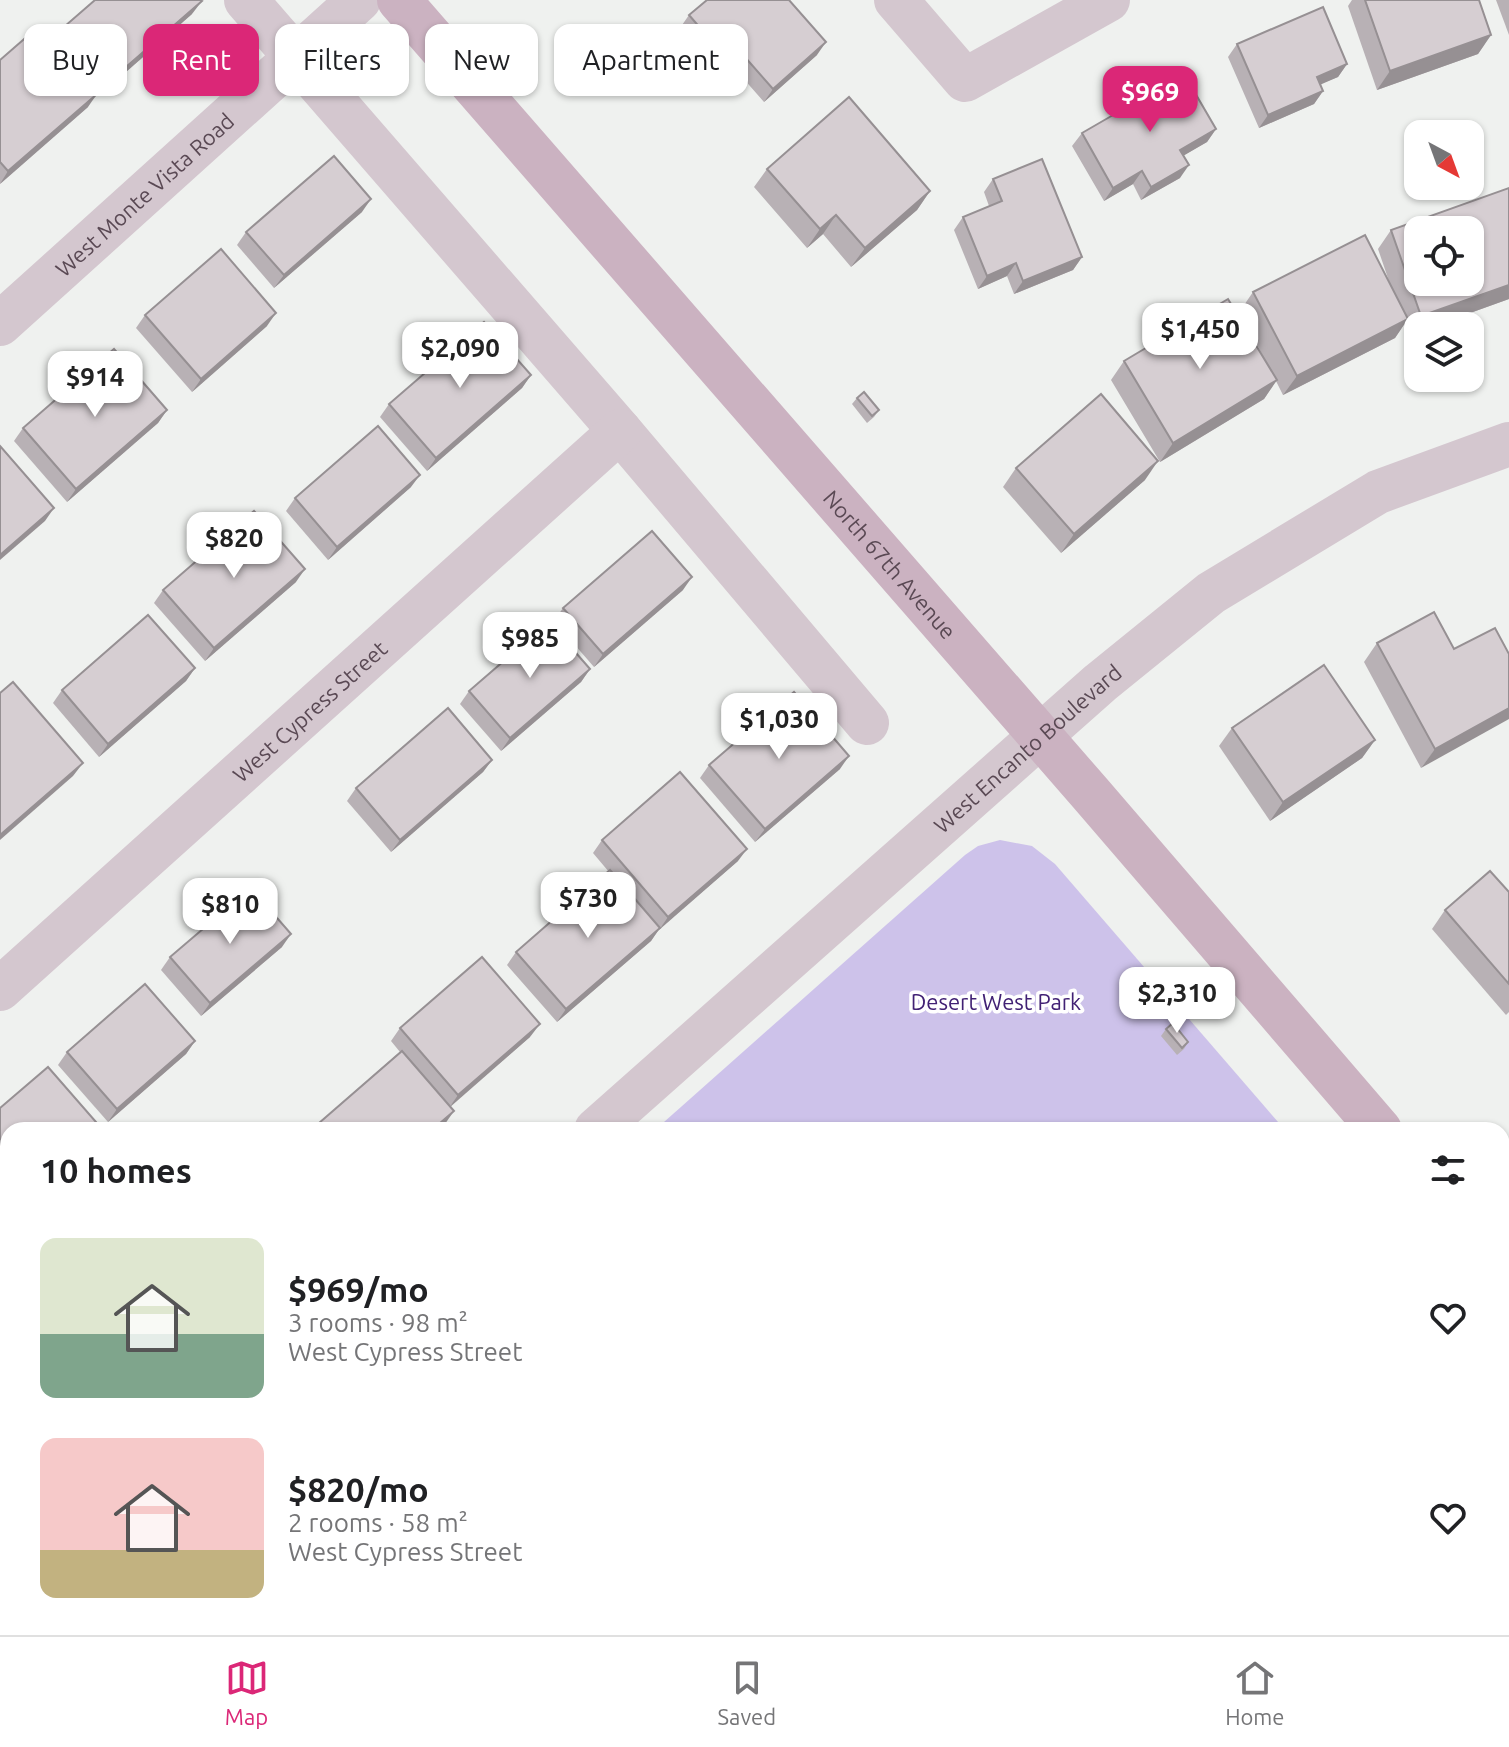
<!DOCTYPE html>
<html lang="en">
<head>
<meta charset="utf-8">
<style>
	:root { --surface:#fff; --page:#f2f2f2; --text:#202124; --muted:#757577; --line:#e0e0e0; --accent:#db2777 }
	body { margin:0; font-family:Ubuntu,sans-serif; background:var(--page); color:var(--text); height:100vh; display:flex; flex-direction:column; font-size:30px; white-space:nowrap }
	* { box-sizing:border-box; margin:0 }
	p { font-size:26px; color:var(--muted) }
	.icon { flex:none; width:44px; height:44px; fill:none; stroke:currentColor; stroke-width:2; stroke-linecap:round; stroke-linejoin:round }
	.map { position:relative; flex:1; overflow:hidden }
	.sheet { position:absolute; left:0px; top:1122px; width:1510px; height:514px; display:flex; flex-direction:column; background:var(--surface); border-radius:24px 24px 0 0; box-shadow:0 2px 6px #0004 }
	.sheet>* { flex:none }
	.top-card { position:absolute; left:24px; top:24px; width:800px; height:72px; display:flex; gap:16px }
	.needle { width:52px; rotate:139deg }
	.controls { position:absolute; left:1404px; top:120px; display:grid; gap:16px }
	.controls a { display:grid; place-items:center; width:80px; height:80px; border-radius:16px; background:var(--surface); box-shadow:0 2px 6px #0004; font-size:40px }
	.price { position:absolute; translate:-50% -68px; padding:0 18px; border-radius:16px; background:#fff; color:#222; font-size:26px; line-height:52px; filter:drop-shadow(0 2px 4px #0008) }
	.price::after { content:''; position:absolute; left:50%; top:48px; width:24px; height:18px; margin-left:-12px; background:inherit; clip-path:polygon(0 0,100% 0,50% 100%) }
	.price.current { background:var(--accent); color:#fff }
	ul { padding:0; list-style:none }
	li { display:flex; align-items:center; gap:24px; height:200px; padding:0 40px }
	li span { display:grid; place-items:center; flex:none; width:224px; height:160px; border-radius:16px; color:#555 }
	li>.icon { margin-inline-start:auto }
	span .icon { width:96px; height:96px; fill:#fffc; stroke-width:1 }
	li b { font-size:34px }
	h2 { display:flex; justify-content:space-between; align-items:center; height:96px; padding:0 40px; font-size:34px }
	.chip { padding:0 28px; border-radius:16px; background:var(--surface); box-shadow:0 2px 6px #0004; font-size:28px; line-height:72px }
	.chip.current { background:var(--accent); color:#fff }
	.dock { display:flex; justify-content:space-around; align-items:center; height:112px; border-top:2px solid var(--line); background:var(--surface); font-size:22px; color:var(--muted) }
	.dock a { display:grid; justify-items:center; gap:4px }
	.dock .current { color:var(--accent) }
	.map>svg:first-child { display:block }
	.green { fill:#cdc2ea }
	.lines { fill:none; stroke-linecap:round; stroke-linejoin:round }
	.minor { stroke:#d4c7cf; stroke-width:44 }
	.major { stroke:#cbb2c1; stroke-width:44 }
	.wall { fill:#b8b1b5 }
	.shaded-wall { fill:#969093 }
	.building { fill:#d6ced2; stroke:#969093; stroke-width:2; fill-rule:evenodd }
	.labels { text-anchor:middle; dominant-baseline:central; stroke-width:7; stroke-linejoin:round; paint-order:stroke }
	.street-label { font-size:22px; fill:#5a4954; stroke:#fff }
	.park-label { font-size:22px; fill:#412174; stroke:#fff }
</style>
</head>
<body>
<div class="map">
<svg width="1509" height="1635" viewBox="0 0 1509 1635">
	<rect width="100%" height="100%" fill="#eff1ef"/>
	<!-- green -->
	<g class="green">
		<path d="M1000 840 1032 846 1055 864 1285 1130H655L965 855 978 846Z"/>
		<path d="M1502 1382 1509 1390V1635H86L94 1628H1502Z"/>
	</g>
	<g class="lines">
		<!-- minor -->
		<g class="minor">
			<path d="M246 0 620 431 867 723"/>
			<path d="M896 0 965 80 1108 0"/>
			<path id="s1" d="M0 324 359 0"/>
			<path id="s2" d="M0 989 620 431"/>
			<path id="s3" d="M596 1130 1100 683 1211 593 1378 492 1509 444"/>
			<path d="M23 1635 31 1628"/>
		</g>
		<!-- major -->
		<g class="major">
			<path id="s4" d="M399 0 1090 793 1380 1130"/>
			<path d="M1502 1271 1509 1280"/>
		</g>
	</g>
	<!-- wall -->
	<g class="wall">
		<path d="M1352 0H1479L1491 35 1478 54 1377 90 1348 6Z"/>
		<path d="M1496 0H1509V35Z"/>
		<path d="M192 14 102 93 56 39 65 26Z"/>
		<path d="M689 15 817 55 764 102 735 69 724 79 680 28Z"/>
		<path d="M1237 44 1347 64 1338 77 1320 84 1323 91 1314 104 1259 128 1228 57Z"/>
		<path d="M0 60 88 107 0 184Z"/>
		<path d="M1216 129 1207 142 1184 155 1180 178 1141 200 1133 184 1104 201 1072 146 1082 133Z"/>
		<path d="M767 169 930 191 917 210 851 267 823 234 807 248 754 187Z"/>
		<path d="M993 179 1082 257 1073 270 1014 294 1007 276 978 289 954 230 963 217 989 206 984 192Z"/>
		<path d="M1509 188V299L1434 326H1418L1408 335 1404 324 1395 338 1283 395 1276 381 1264 399 1160 462 1111 380 1124 361 1269 368 1240 311 1253 292 1390 284 1378 249 1391 230Z"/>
		<path d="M362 212 274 288 237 245 246 232Z"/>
		<path d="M145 315 267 326 192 392 136 328Z"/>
		<path d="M531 375 522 388 427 471 380 417 389 404Z"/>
		<path d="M857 398 879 410 874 417 867 423 852 404Z"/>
		<path d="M167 410 158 423 67 502 14 441 23 428Z"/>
		<path d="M1016 468 1145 480 1061 553 1003 487Z"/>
		<path d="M411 487 328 560 286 511 295 498Z"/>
		<path d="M296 582 205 661 154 603 163 590Z"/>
		<path d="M683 590 594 667 554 621 563 608Z"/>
		<path d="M1377 643 1454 649 1509 654 1421 768 1364 662Z"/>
		<path d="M195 668 186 681 99 757 53 703 62 690Z"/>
		<path d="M590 669 581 682 501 751 460 704 469 691Z"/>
		<path d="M1232 728 1375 740 1362 758 1270 821 1219 746Z"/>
		<path d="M492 760 483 772 391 852 347 801 356 788Z"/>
		<path d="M709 765 840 769 755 842 700 778Z"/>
		<path d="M602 840 738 861 659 929 651 941 557 1022 507 965 516 952 609 872 593 853Z"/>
		<path d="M1509 892V1012L1506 1015 1432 929 1445 910Z"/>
		<path d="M282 947 201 1016 161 970 170 957Z"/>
		<path d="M400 1028 530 1037 450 1106 445 1124 438 1130H311L400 1052 391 1041Z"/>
		<path d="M1166 1029 1188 1042 1184 1049 1177 1055 1161 1036Z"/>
		<path d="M195 1041 186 1054 108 1122 58 1065 67 1052Z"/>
		<path d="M0 1108 8 1130V1200L0 1190Z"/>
		<path d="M8 1383V1411L0 1402V1393Z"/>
	</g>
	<!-- shaded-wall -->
	<g class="shaded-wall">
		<path d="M202 1 192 14 102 93 111 80Z"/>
		<path d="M1491 35 1478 54 1377 90 1390 71Z"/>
		<path d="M826 42 817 55 764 102 773 89Z"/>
		<path d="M744 56 735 69 724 79 733 66Z"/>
		<path d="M1347 64 1338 77 1308 90 1317 77Z"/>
		<path d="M1323 91 1314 104 1259 128 1268 115Z"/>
		<path d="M97 94 88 107 0 184 8 171Z"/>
		<path d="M1216 129 1207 142 1171 163 1180 150Z"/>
		<path d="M1189 165 1180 178 1141 200 1151 187Z"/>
		<path d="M1142 171 1133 184 1104 201 1113 188Z"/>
		<path d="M930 191 917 210 851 267 865 248Z"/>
		<path d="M371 199 362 212 274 288 284 275Z"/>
		<path d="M836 215 823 234 807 248 820 229Z"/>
		<path d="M1082 257 1073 270 1014 294 1023 281Z"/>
		<path d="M1016 263 1007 276 978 289 987 276Z"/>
		<path d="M1509 285V299L1434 326H1418V332L1408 335 1421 316Z"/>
		<path d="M276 313 267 326 192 392 201 379Z"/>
		<path d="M1408 319 1395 338 1283 395 1297 376Z"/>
		<path d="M531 375 522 388 427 471 436 458Z"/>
		<path d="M1277 380 1264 399 1160 462 1173 443Z"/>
		<path d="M167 410 158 423 67 502 76 489Z"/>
		<path d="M1158 461 1145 480 1061 553 1074 534Z"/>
		<path d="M420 475 411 487 328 560 337 547Z"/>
		<path d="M54 508 45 521 0 560V555Z"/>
		<path d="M305 569 296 582 205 661 214 648Z"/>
		<path d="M692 577 683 590 594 667 603 654Z"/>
		<path d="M195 668 186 681 99 757 108 744Z"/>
		<path d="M590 669 581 682 501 751 510 738Z"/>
		<path d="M1509 708V719L1421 768 1435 749Z"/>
		<path d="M1375 740 1362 758 1270 821 1283 802Z"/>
		<path d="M849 756 840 769 755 842 765 829Z"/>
		<path d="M492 760 483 772 391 852 400 840Z"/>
		<path d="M83 763 73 776 0 840V835Z"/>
		<path d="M747 849 738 861 659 930 668 917Z"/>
		<path d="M660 928 651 941 557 1022 566 1009Z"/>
		<path d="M291 934 282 947 201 1016 210 1003Z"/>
		<path d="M540 1024 530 1037 449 1108 458 1095Z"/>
		<path d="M195 1041 186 1054 108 1122 117 1109Z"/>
		<path d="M454 1111 445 1124 438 1130H432Z"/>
		<path d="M8 1500V1505L0 1512V1507Z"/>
	</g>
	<!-- building -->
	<g class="building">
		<path d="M95 0H200L202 1 111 80 65 26Z"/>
		<path d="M707 0H789L826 42 773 89 744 56 733 66 689 15Z"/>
		<path d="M1365 0H1479L1491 35 1390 71Z"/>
		<path d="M1323 7 1347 64 1317 77 1323 91 1268 115 1237 44Z"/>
		<path d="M38 27 97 94 8 171 0 162V60Z"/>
		<path d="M1184 74 1216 129 1180 150 1189 165 1151 187 1142 171 1113 188 1082 133Z"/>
		<path d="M849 97 930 191 865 248 836 215 820 229 767 169Z"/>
		<path d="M334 156 371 199 284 275 246 232Z"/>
		<path d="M1042 159 1082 257 1023 281 1016 263 987 276 963 217 1002 201 993 179Z"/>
		<path d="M1509 188V285L1421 316 1391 230ZM1418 230H1470V282H1418Z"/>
		<path d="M1365 235 1408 319 1297 376 1253 292Z"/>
		<path d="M221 249 276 313 201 379 145 315Z"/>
		<path d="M1228 299 1277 380 1173 443 1124 361Z"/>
		<path d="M484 322 531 375 436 458 389 404Z"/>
		<path d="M114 349 167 410 76 489 23 428Z"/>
		<path d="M864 392 879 410 872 416 857 398Z"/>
		<path d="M1101 394 1158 461 1074 534 1016 468Z"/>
		<path d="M378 426 420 475 337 547 295 498Z"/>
		<path d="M0 446 54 508 0 555Z"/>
		<path d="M254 511 305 569 214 648 163 590Z"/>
		<path d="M652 531 692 577 603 654 563 608Z"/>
		<path d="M1434 612 1454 649 1495 628 1509 654V708L1435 749 1377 643Z"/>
		<path d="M148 615 195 668 108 744 62 690Z"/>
		<path d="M549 622 590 669 510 738 469 691Z"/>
		<path d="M1324 665 1375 740 1283 802 1232 728Z"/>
		<path d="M13 682 83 763 0 835V693Z"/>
		<path d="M794 692 849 756 765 829 709 765Z"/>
		<path d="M448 708 492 760 400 840 356 788Z"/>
		<path d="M680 772 747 849 668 917 602 840Z"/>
		<path d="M610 870 660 928 566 1009 516 952Z"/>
		<path d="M1490 871 1509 892V984L1445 910Z"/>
		<path d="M251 888 291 934 210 1003 170 957Z"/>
		<path d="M482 957 540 1024 458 1095 400 1028Z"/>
		<path d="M145 984 195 1041 117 1109 67 1052Z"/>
		<path d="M1173 1023 1188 1042 1182 1048 1166 1029Z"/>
		<path d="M402 1051 454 1111 432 1130H311Z"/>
		<path d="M48 1067 103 1130H8V1176L0 1167V1108Z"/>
		<path d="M8 1412V1500L0 1507V1419Z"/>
	</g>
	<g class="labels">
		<!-- street labels -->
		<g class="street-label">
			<text stroke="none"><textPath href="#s1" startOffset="194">West Monte Vista Road</textPath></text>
			<text stroke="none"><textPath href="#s4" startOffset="748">North 67th Avenue</textPath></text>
			<text stroke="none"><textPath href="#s2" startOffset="416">West Cypress Street</textPath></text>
			<text stroke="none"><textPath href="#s3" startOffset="576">West Encanto Boulevard</textPath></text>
		</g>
		<!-- park labels -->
		<g class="park-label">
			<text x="996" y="1001">Desert West Park</text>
		</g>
	</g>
</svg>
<div class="controls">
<a><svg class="needle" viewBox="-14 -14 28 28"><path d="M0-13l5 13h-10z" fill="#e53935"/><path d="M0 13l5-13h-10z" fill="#757577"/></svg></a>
<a><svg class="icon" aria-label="locate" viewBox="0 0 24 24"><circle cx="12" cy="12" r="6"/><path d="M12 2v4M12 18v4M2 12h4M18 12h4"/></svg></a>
<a><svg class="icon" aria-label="layers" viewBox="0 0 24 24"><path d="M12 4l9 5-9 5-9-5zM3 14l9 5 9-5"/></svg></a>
</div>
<b class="price current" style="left:1150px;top:134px">$969</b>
<b class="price" style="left:1200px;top:371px">$1,450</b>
<b class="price" style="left:460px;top:390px">$2,090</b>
<b class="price" style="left:95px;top:419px">$914</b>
<b class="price" style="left:234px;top:580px">$820</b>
<b class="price" style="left:530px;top:680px">$985</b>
<b class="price" style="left:779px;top:761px">$1,030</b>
<b class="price" style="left:588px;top:940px">$730</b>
<b class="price" style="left:230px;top:946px">$810</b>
<b class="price" style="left:1177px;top:1035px">$2,310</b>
<div class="top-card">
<a class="chip">Buy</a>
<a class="chip current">Rent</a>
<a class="chip">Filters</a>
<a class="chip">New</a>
<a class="chip">Apartment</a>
</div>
<section class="sheet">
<h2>10 homes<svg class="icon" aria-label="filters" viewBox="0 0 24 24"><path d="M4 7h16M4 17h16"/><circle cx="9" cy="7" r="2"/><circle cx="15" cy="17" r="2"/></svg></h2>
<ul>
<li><span style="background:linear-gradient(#dfe7d0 60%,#7fa58c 0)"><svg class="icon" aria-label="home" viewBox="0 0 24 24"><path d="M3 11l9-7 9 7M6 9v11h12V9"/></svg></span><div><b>$969/mo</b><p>3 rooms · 98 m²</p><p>West Cypress Street</p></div><svg class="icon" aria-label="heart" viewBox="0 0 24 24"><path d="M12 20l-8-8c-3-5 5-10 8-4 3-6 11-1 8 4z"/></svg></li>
<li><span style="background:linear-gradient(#f6c9c9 70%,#c2b280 0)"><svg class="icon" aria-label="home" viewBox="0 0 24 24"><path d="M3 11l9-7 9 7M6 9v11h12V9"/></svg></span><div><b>$820/mo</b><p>2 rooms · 58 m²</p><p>West Cypress Street</p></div><svg class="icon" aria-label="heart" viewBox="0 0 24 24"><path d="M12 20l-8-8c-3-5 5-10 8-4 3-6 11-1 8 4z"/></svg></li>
</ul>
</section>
</div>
<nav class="dock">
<a class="current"><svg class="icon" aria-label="map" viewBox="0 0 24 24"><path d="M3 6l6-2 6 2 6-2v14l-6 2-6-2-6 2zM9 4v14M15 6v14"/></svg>Map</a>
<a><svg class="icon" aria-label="saved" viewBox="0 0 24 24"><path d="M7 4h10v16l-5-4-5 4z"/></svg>Saved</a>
<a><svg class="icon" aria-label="home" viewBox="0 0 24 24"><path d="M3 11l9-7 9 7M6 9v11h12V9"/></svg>Home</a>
</nav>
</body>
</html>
